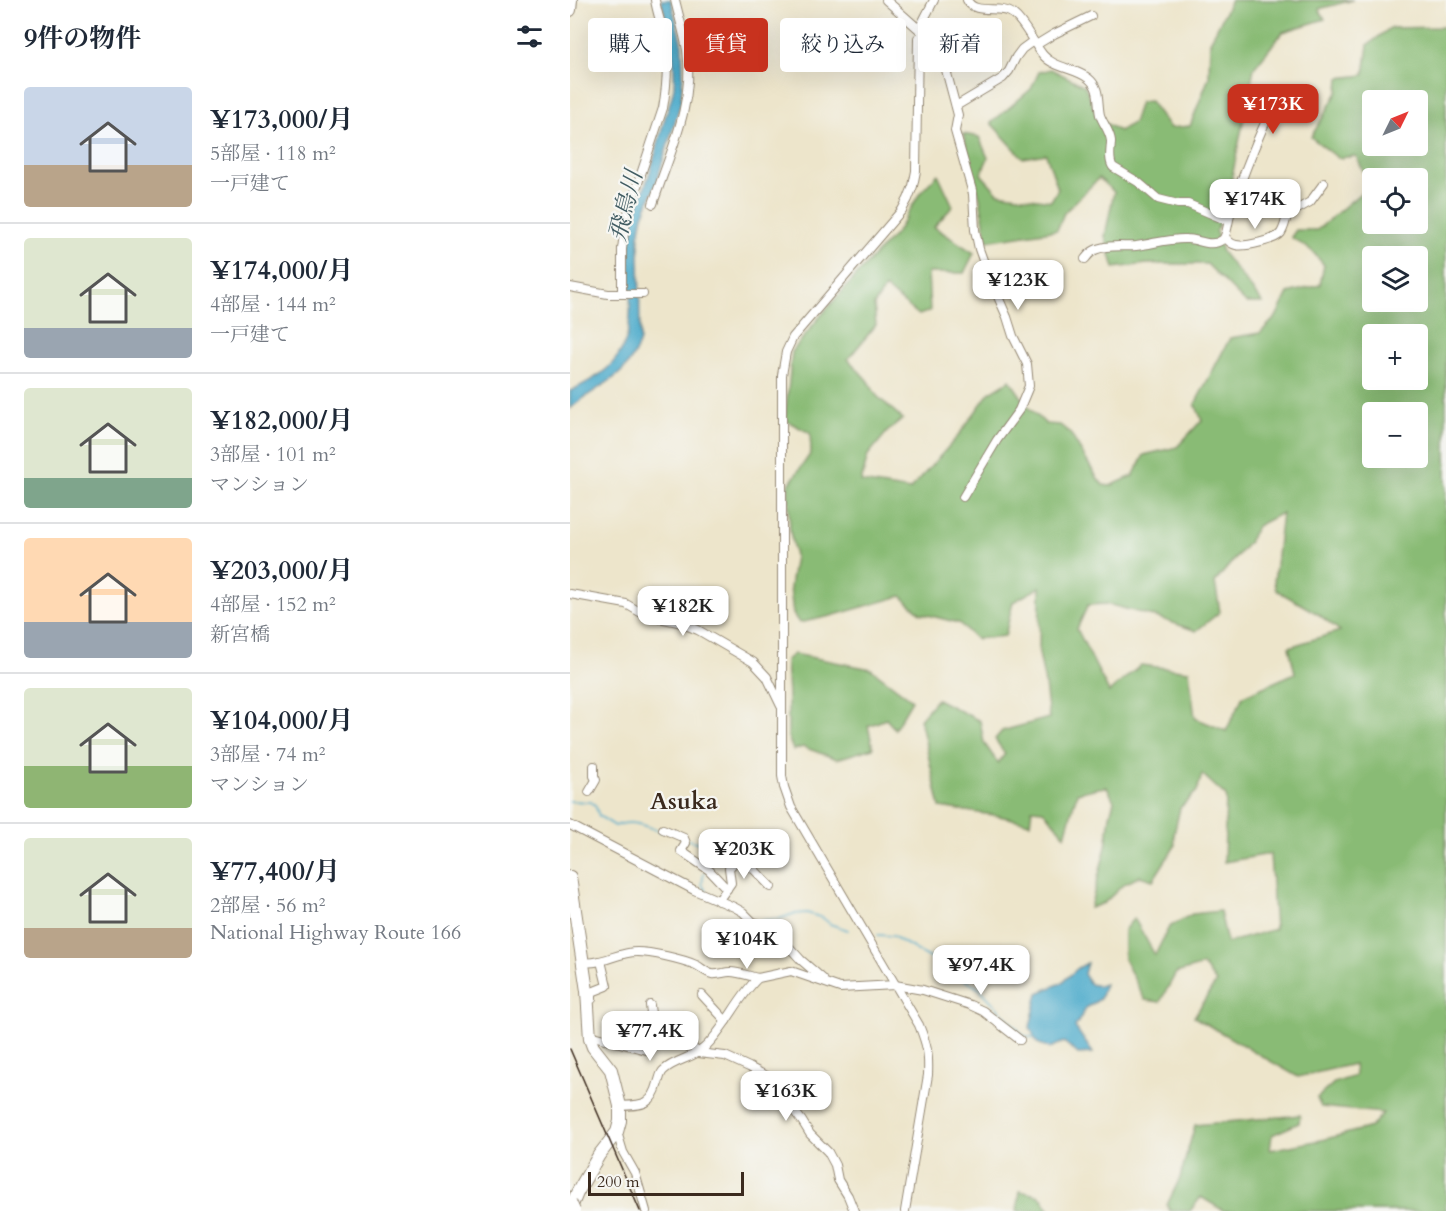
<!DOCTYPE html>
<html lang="ja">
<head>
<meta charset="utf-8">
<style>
	:root { --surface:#fff; --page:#f6f6f7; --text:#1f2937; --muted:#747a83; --line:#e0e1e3; --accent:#c8321e }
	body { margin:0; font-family:Cardo,"Noto Serif JP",serif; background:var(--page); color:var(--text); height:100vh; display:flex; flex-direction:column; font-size:22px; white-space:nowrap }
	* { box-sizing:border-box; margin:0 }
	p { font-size:20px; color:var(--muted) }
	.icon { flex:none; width:33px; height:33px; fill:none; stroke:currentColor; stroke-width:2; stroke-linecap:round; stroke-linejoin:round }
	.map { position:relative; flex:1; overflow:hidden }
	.drawer { display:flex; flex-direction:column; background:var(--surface); width:570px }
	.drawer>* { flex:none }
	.top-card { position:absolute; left:18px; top:18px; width:570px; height:54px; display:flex; gap:12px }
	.needle { width:39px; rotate:47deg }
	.controls { position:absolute; left:792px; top:90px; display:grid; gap:12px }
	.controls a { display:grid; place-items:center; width:66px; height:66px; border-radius:6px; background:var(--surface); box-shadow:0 6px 24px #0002; font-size:30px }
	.scale { position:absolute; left:18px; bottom:15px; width:156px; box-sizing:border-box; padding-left:6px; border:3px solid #3b2a1e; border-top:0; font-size:16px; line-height:21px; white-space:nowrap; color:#3b2a1e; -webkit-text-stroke:4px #f6f6f2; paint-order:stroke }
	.price { position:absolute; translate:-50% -51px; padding:0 14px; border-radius:12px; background:#fff; color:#222; font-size:20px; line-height:39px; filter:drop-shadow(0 2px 3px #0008) }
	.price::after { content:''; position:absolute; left:50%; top:36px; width:18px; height:14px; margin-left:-9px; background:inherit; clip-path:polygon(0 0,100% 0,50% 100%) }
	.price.active { background:var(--accent); color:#fff }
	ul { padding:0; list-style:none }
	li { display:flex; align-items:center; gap:18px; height:150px; padding:0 24px }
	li+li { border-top:2px solid var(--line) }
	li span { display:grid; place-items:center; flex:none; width:168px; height:120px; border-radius:6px; color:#555 }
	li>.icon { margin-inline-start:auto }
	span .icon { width:72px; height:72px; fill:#fffc; stroke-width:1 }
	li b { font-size:26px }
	h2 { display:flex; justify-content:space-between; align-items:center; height:72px; padding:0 24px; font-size:26px }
	.tag { padding:0 21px; border-radius:6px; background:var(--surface); box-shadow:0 6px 24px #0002; font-size:21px; line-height:54px }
	.tag.active { background:var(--accent); color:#fff }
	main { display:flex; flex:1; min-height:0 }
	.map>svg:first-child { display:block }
	.forest { fill:#89bb74; stroke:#627249; stroke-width:1.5; fill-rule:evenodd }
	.water { fill:#4caacb; stroke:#446a74; stroke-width:1.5 }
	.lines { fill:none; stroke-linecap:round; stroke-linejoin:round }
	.stream { stroke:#4caacb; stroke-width:1.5 }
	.minor-casing { stroke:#948874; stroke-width:10 }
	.highway-casing { stroke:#948874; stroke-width:14 }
	.minor { stroke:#fff; stroke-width:8 }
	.highway { stroke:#fff; stroke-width:12 }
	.rail { stroke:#3b2a1e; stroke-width:1.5 }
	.highway-bridge-casing { stroke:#948874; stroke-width:14; stroke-linecap:butt }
	.highway-bridge { stroke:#fff; stroke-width:12 }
	.labels { text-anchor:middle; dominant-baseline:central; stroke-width:4.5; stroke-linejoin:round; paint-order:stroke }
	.water-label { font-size:24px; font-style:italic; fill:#425d63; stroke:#f6f6f2 }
	.neighbourhood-label { font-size:24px; font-weight:bold; fill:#3b2a1e; stroke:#f6f6f2 }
</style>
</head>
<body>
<main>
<section class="drawer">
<h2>9件の物件<svg class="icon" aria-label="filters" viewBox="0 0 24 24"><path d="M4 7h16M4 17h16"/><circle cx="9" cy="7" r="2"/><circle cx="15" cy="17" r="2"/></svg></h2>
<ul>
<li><span style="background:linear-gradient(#c9d6e8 65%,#b9a48a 0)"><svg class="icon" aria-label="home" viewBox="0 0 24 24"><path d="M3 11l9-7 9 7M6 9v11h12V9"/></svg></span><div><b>¥173,000/月</b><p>5部屋 · 118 m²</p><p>一戸建て</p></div></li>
<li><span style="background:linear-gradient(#dfe7d0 75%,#9aa5b1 0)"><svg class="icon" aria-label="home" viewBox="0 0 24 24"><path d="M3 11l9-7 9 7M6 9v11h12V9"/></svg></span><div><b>¥174,000/月</b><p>4部屋 · 144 m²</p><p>一戸建て</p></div></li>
<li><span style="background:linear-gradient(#dfe7d0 75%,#7fa58c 0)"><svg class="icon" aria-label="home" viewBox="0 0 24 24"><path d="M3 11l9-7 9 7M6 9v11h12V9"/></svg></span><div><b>¥182,000/月</b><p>3部屋 · 101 m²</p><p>マンション</p></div></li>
<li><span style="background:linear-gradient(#ffd9b3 70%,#9aa5b1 0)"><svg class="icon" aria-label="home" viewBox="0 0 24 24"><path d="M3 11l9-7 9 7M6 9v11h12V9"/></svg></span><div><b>¥203,000/月</b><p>4部屋 · 152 m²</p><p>新宮橋</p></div></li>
<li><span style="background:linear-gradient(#dfe7d0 65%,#8fb573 0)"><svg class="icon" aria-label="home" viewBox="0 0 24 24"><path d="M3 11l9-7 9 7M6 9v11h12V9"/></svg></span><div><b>¥104,000/月</b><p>3部屋 · 74 m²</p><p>マンション</p></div></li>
<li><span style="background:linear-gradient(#dfe7d0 75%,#b9a48a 0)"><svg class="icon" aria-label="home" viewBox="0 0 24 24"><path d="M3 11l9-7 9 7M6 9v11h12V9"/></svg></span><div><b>¥77,400/月</b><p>2部屋 · 56 m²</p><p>National Highway Route 166</p></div></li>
</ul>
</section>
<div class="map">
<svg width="876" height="1211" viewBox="0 0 876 1211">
	<rect width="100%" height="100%" fill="#f6f6f2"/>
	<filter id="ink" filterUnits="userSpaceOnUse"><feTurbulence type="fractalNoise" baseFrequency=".0167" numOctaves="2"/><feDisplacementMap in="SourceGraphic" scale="12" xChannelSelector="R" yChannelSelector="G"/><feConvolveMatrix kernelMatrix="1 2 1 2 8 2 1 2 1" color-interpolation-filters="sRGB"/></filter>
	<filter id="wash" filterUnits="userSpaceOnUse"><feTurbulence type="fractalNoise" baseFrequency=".008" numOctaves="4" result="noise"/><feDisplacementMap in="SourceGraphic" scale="24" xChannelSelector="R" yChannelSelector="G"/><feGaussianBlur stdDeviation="1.35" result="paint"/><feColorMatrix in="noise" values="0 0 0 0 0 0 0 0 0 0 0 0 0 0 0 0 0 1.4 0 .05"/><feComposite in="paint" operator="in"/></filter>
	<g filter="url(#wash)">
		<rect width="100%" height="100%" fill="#ede5cb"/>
		<!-- forest -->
		<g class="forest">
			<path d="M661 0H783L749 9 755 19 713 32 684 68 659 192 646 232 652 252 693 303H676L637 264H577L544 268 535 236 544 192 529 178 494 213 487 230 417 241 410 198 393 134 409 137 418 158 411 174 428 193 481 201 488 189 476 154 453 158 421 123 461 89 469 72 481 69 515 86 528 119 549 131 563 123 570 102 580 101 600 128 620 126 639 77 640 42Z"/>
			<path d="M876 27V1211H654L631 1197 620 1211H600L597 1205 610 1178 625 1125 730 1115 729 1123 702 1135 700 1150 756 1139 801 1127 813 1113 751 1107 747 1098 764 1083 785 1076 784 1064 728 1077 624 1017 646 982 633 965 606 973 590 1002 575 1000 554 959V930L564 918 585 955 599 927 622 914 650 911 657 943 705 929 700 854 654 862 656 796 632 774 627 791 610 808 604 834 605 846 583 880 570 876 553 885 534 903 520 908 536 847 540 816 544 801 537 787 528 788 507 793 495 836 473 810 462 809 460 823 429 816 370 807 350 719 367 699 410 721 414 743 428 763 435 754 425 739 432 731 479 718 475 684 469 653 470 587 443 602 435 636 406 639 389 623 350 613 331 596 261 616 229 623 223 614 220 587 225 556 220 531 218 486 241 453 240 433 215 420 222 352 247 320 300 260 327 232 350 193 368 174 383 206 364 227 404 253 394 273H358L360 311 349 315 315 288 304 305 306 325 278 359 297 380 307 396 333 419 317 432 298 455 291 482 340 490 388 436 419 393 440 380 459 408 476 424 490 425 500 433 526 476 533 485 540 486 563 476 574 455 607 447 632 420 625 404 660 338 690 333 706 317 718 293 750 285 754 265 742 251 721 237 726 230H747L800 185 786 156 768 158 741 137 768 91 769 78 794 75 798 45 820 28ZM802 100H848V146H802ZM802 178H848V224H802ZM802 256H848V302H802ZM802 334H848V380H802ZM802 412H848V458H802ZM712 513 704 582 706 590 748 614 770 631 719 647 725 673 673 696 656 731 625 718 619 671 571 665 539 692 507 629 518 605 537 604 583 616 626 631 650 612 645 582 678 543 687 526Z"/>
			<path d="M224 654 301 669 342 700 325 729 316 719 298 726 303 748 267 759 233 747 223 750 218 737V695L216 660Z"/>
			<path d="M450 1191 470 1196 480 1211H447Z"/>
		</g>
		<!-- water -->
		<g class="water">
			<path d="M91 0H101L112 45 113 73 111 102 86 184 73 216 69 235 70 340C58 381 28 383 0 409V391C22 380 41 371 52 349 68 319 55 269 61 235 64 215 71 197 78 178 84 160 89 140 94 121 97 110 103 97 104 86 106 56 98 29 91 0Z"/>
			<path d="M517 963 514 974 520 984 529 986 535 984 530 999 516 1008 505 1027 523 1053 508 1054 494 1042 480 1048 467 1043 460 1027 468 993 491 983 508 968Z"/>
		</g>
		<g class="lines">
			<!-- stream -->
			<g class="stream">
				<path d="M0 801 21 802 25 805 29 816 45 826C61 819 76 826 91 832"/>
				<path d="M118 840 127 842 142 853 137 865"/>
				<path d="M134 872 132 884 137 893"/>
				<path d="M191 921 212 918 223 914 237 913 253 918 260 924 278 930"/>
				<path d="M308 935 323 936 410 989 454 1036 462 1037 465 1036"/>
			</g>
		</g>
	</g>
	<g filter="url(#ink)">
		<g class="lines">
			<!-- minor casing -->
			<g class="minor-casing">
				<g id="minor">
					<path d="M316 0 361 40 371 51 388 115 385 131 403 194 405 230 409 249 418 274 437 317 443 336 457 364 459 386 449 410 427 440 393 497"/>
					<path d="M397 0C405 16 430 4 443 14 455 23 463 43 473 55 484 68 505 68 518 78 531 88 527 101 530 115 533 124 540 131 541 141 541 149 538 160 543 167L568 182 588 199 608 204H618L658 221"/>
					<path d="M351 25 364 0"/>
					<path d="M466 45 484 34 521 16"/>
					<path d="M386 106 433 78 439 71 446 57 452 49 463 41"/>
					<path d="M83 204C99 154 125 104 117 50 114 33 109 17 105 0"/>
					<path d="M655 237C658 241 661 244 666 245 675 247 706 240 711 233 714 228 716 220 717 215L740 202 754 183"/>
					<path d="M515 259C518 255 521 252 525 250 537 244 554 247 566 246 583 244 600 238 617 239 628 239 641 248 652 240 657 237 659 217 661 210 673 175 686 141 702 108"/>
					<path d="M0 287 38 294H73"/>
					<path d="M52 294V249L56 219 93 108C97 85 99 61 94 37 92 25 87 13 85 0"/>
					<path d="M0 594 56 604 75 615 108 622 128 630 183 662 197 677 211 706"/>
					<path d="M19 792 26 780 24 776V766"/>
					<path d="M0 825 124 890 164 907 173 912 183 922 196 926 210 937 231 960 253 979"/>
					<path d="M93 829 114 838 116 843 111 851 139 870 157 889"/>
					<path d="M169 854 201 887"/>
					<path d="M148 901 161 883 159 868 171 856"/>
					<path d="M13 962C32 965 47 952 67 952 81 952 112 959 126 965 131 967 136 973 142 974 148 975 154 972 160 972 169 972 179 976 188 978"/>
					<path d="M132 995 156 1021"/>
					<path d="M22 999V992L37 986 31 961"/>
					<path d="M82 1032 92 1033 99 1037 111 1038 115 1039 128 1053 155 1056 179 1067 202 1079 216 1095 225 1112 232 1121 240 1134 258 1152 265 1165 268 1180 278 1196 284 1211"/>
					<path d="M19 1035 76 1050C88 1039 81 1019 80 1005"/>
					<path d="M50 1106C72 1105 82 1106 88 1083 90 1078 90 1073 94 1070 104 1060 123 1058 134 1048 156 1028 167 998 188 978L221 971 270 988 325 985 353 990 400 1005 413 1011 450 1040"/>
					<path d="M47 1132 53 1152 65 1173 76 1211"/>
					<path d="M335 1211 358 1075C359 1053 357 1045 349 1025L221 807 214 787 212 776V375L216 352 223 337 332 210 338 199 343 186 346 171 348 38"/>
				</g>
			</g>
			<!-- highway casing -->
			<g class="highway-casing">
				<g id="highway">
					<path d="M0 10 1 0"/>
					<path d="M0 877 17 991 20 1039 23 1047 41 1070 50 1106V1121L47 1132 29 1155 7 1193 0 1210"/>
				</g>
			</g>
			<!-- minor -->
			<use href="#minor" class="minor"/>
			<!-- highway -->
			<use href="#highway" class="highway"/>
			<!-- rail -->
			<path class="rail" d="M0 1049 70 1211"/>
			<!-- highway-bridge casing -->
			<g class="highway-bridge-casing">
				<path id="highway-bridge" d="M0 1202 4 1211"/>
			</g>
			<!-- highway-bridge -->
			<use href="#highway-bridge" class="highway-bridge"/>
		</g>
	</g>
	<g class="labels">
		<!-- water labels -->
		<g class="water-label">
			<text transform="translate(56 206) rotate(-76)">飛鳥川</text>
		</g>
		<!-- neighbourhood labels -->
		<g class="neighbourhood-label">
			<text x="114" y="801">Asuka</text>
		</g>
	</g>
</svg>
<div class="controls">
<a><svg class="needle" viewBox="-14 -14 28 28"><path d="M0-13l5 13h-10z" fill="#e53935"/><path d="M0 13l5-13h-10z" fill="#747a83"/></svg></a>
<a><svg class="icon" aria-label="locate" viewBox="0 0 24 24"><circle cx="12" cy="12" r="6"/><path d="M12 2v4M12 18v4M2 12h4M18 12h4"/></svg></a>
<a><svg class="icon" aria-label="layers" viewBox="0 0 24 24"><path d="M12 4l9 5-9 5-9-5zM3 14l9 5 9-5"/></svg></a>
<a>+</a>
<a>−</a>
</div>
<div class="scale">200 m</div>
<b class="price active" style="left:703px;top:135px">¥173K</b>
<b class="price" style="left:685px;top:230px">¥174K</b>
<b class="price" style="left:448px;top:311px">¥123K</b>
<b class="price" style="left:113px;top:637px">¥182K</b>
<b class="price" style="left:174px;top:880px">¥203K</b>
<b class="price" style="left:177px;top:970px">¥104K</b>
<b class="price" style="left:411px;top:996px">¥97.4K</b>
<b class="price" style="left:80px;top:1062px">¥77.4K</b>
<b class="price" style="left:216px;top:1122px">¥163K</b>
<div class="top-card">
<a class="tag">購入</a>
<a class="tag active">賃貸</a>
<a class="tag">絞り込み</a>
<a class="tag">新着</a>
</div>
</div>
</main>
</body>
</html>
